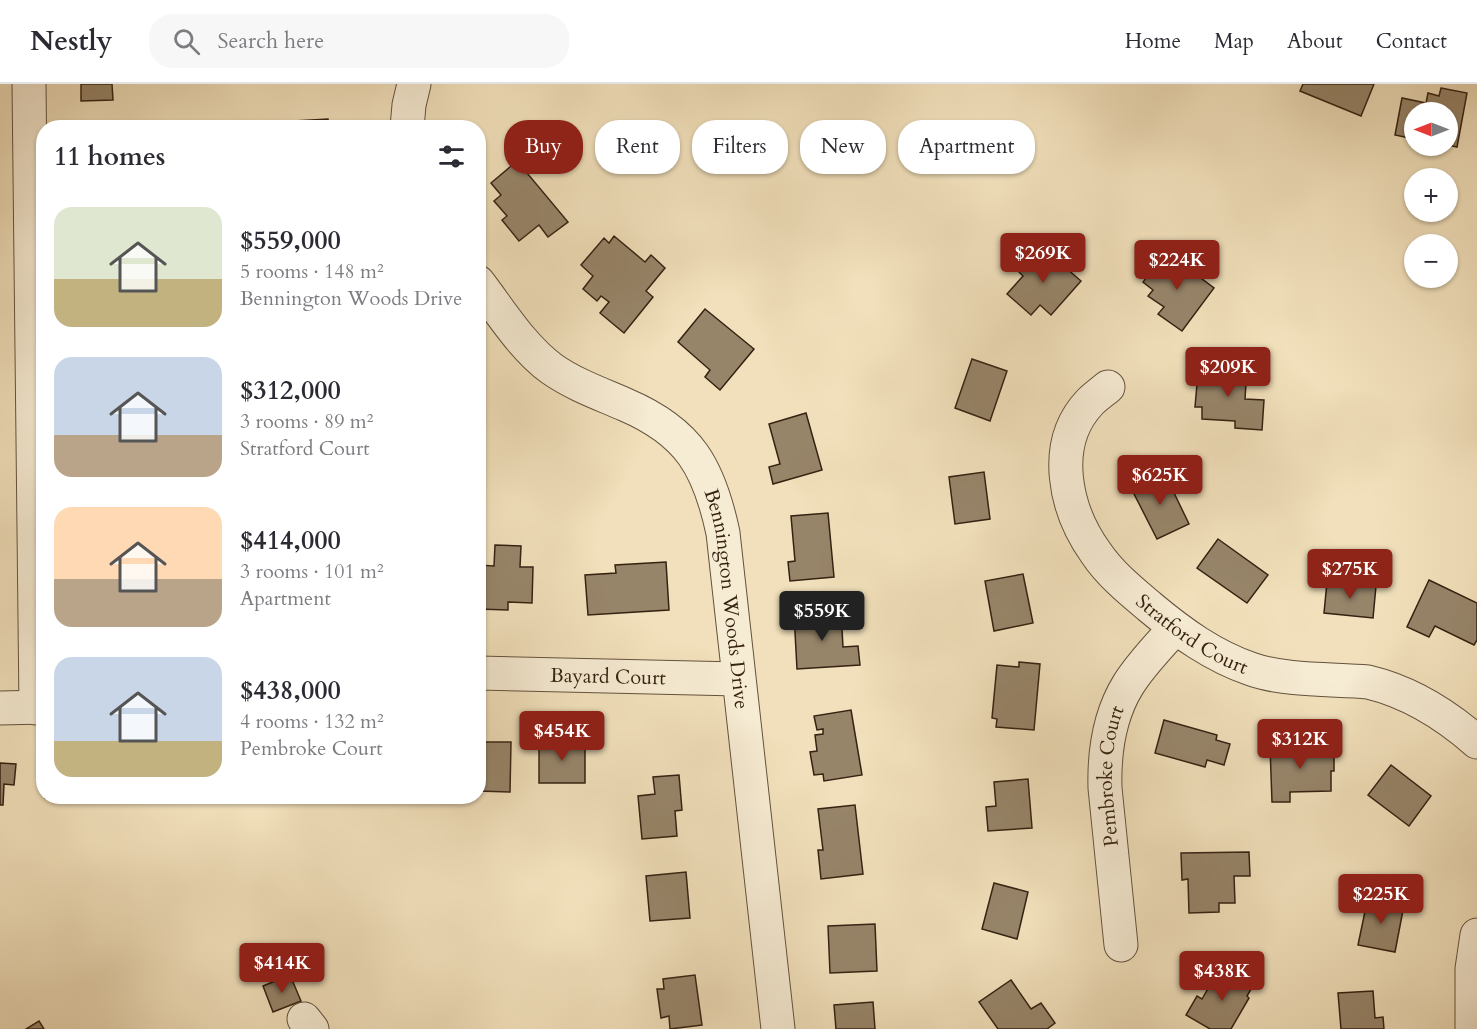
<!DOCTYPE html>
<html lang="en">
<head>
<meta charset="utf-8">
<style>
	:root { --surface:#fff; --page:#f7f7f7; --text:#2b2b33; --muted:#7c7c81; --line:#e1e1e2; --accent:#8f2418 }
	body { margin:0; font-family:Cardo,serif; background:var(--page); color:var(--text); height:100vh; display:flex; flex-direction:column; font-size:22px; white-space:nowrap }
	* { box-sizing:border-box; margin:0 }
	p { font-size:20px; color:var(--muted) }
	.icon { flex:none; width:33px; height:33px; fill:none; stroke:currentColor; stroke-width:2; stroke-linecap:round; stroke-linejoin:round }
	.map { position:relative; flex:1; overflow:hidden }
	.sheet { position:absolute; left:36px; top:36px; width:450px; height:684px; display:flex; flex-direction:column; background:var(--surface); border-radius:24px; box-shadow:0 2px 4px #0004 }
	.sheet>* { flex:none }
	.guide { position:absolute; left:504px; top:36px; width:570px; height:54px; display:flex; gap:12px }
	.needle { width:39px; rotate:270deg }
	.controls { position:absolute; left:1404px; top:18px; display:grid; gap:12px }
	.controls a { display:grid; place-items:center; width:54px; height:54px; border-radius:50%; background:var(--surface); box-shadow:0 2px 4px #0004; font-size:30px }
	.price { position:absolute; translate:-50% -51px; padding:0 14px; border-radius:6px; background:var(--accent); color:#fff; font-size:20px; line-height:39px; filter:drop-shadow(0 2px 3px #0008) }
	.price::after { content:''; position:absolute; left:50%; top:36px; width:18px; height:14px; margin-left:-9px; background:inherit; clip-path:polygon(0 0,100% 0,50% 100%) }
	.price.current { background:#222; color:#fff }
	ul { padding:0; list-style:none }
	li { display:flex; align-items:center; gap:18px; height:150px; padding:0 18px }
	li span { display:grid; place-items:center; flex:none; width:168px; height:120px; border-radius:18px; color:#555 }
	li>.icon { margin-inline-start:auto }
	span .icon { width:72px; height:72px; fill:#fffc; stroke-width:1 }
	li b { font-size:26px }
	h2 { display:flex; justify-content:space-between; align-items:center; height:72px; padding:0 18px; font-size:26px }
	.pill { padding:0 21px; border-radius:24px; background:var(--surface); box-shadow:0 2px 4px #0004; font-size:21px; line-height:54px }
	.pill.current { background:var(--accent); color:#fff }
	header { display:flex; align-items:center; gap:36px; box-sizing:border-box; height:84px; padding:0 30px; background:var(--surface); border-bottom:2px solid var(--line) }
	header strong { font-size:28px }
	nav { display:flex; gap:33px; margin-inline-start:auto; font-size:21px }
	.search { width:420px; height:54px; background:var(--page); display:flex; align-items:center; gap:15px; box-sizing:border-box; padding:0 21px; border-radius:24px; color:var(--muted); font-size:22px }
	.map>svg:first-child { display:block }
	.building { fill:#97856a; stroke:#352212; stroke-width:1.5 }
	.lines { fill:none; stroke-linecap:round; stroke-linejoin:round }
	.minor-casing { stroke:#64523c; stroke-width:35 }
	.minor { stroke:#f6ebd3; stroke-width:33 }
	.labels { text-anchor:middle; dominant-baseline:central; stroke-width:5; stroke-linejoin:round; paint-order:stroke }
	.street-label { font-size:20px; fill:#352212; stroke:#f6ebd3 }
</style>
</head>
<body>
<header>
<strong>Nestly</strong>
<div class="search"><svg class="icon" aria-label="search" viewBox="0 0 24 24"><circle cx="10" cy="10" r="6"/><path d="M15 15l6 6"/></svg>Search here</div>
<nav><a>Home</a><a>Map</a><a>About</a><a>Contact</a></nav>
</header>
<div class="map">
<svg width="1477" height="945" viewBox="0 0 1477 945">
	<rect width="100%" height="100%" fill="#f1e0bb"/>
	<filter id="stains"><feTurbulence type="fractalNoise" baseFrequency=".00333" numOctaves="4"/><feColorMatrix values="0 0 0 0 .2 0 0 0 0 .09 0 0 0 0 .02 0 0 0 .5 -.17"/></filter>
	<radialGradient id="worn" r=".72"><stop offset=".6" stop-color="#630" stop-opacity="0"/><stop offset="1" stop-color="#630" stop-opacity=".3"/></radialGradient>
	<!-- building -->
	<g class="building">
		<path d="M81 0H112L113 16 81 17Z"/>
		<path d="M1303 0H1374L1361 32 1300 7Z"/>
		<path d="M1441 4 1467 9 1457 63 1448 61V28H1414V55L1395 51 1402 14 1426 19 1428 9 1439 12Z"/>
		<path d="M328 35V44H276V38Z"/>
		<path d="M517 77 568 138 548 153 539 141 519 157 502 136 507 132 494 117 501 111 491 99Z"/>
		<path d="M614 152 645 178 651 171 665 184 646 207 653 213 624 249 600 229 609 218 601 212 597 217 583 205 593 192 581 181 604 154 609 159Z"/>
		<path d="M1042 163 1081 197 1051 231 1040 221 1031 231 1007 210 1023 192 1019 188Z"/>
		<path d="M1166 168 1214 204 1182 247 1158 230 1164 223 1148 212 1153 206 1143 198Z"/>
		<path d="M705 225 754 265 720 306 705 293 710 286 678 258Z"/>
		<path d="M972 275 1007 287 990 337 955 324Z"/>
		<path d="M1203 282 1247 284 1245 315 1264 316 1262 346 1235 344V337L1202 335V323H1195L1197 300 1202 301Z"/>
		<path d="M806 329 822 386 773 400 769 383 780 380 769 340Z"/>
		<path d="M984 388 990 435 955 440 949 393Z"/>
		<path d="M1164 388 1189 440 1157 455 1131 404Z"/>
		<path d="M828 429 834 493 790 497 788 478 795 477 791 432Z"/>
		<path d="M1218 455 1268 491 1247 519 1197 484Z"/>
		<path d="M495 461 521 462 520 483H533L532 519 508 518V526L478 525V481L494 482Z"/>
		<path d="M666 478 669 526 588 531 585 491 616 489 615 481Z"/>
		<path d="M1023 490 1033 539 994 547 985 497Z"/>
		<path d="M1429 496 1477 519V556L1474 561 1435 542 1429 553 1407 543Z"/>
		<path d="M1327 498 1376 502 1373 534 1324 529Z"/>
		<path d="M841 527 843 563 858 562 860 581 797 585 794 530Z"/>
		<path d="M1019 578 1040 580 1034 646 996 643 997 635 992 634 997 581 1019 583Z"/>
		<path d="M851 626 862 691 824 697 823 690 814 691 810 668 817 667 815 651 823 650V645L817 646 814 632Z"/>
		<path d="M1164 636 1217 651 1216 656 1230 660 1224 681 1207 676 1205 683 1155 669Z"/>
		<path d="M539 657 585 658V699H539Z"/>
		<path d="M484 658H511L510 708 478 707V671H484Z"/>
		<path d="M1334 662V687H1331V707L1290 708V718H1272L1270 663Z"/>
		<path d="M0 679 16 680 14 701 4 700 3 721H0Z"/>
		<path d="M1391 681 1431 712 1409 742 1368 711Z"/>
		<path d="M679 691 682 726 675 727 677 752 642 755 638 712 655 710 653 693Z"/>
		<path d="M1028 695 1032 744 988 747 986 723 996 722 994 698Z"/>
		<path d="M45 712H88V715L45 714Z"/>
		<path d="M855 721 863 790 821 795 818 766H823L818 725Z"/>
		<path d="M1249 768 1250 792H1234L1235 819H1219V828L1189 829 1188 795 1182 796 1181 769Z"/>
		<path d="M686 788 690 834 650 837 646 792Z"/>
		<path d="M994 799 1028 808 1017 855 982 845Z"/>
		<path d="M1368 813 1404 821 1395 868 1358 861Z"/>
		<path d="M875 840 877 887 830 889 828 842Z"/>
		<path d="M1228 885 1254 900 1247 912 1249 914 1231 945H1210L1186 931 1197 912 1202 915 1217 889 1224 892Z"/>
		<path d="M290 891 301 917 273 928 263 902Z"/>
		<path d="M695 891 702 941 670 945 669 932 661 934 657 905H664L663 895Z"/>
		<path d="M1011 896 1031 925 1041 919 1055 939 1047 945H998L979 918Z"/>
		<path d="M1373 907 1375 934 1383 933 1384 945H1341L1338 909Z"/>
		<path d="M873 918 875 945H836L834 921Z"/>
		<path d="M39 937 44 945H26Z"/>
	</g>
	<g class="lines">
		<!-- minor casing -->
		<g class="minor-casing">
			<g id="minor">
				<path d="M29 0 36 624"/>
				<path d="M407 44 409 21 414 0"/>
				<path id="s1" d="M478 198C501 228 522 263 552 285 575 301 601 310 626 321 689 348 709 383 723 449L778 945"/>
				<path id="s2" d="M1108 303C1102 308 1096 312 1090 318 1050 360 1065 426 1096 469 1110 490 1131 507 1150 523 1181 549 1213 572 1251 585 1284 597 1332 595 1368 598 1410 608 1445 630 1477 658"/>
				<path id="s3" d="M478 589 738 595"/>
				<path d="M0 624 44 623"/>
				<path id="s4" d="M1121 861 1105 704C1104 669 1109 632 1128 601 1141 580 1159 562 1175 544"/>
				<path d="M304 935 312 945"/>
				<path d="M1472 945V885L1477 851"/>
			</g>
		</g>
		<!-- minor -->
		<use href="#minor" class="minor"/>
	</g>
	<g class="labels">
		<!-- street labels -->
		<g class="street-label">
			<text stroke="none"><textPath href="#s1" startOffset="432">Bennington Woods Drive</textPath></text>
			<text stroke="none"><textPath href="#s2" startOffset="314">Stratford Court</textPath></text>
			<text stroke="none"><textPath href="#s3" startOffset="130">Bayard Court</textPath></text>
			<text stroke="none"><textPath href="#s4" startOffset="170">Pembroke Court</textPath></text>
		</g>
	</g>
	<rect width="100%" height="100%" filter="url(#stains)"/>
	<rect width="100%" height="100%" fill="url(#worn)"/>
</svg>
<div class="controls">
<a><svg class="needle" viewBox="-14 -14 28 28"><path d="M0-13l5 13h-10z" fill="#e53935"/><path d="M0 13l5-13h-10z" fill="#7c7c81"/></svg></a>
<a>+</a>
<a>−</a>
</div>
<b class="price" style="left:1043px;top:200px">$269K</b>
<b class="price" style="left:1177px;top:207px">$224K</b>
<b class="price" style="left:1228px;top:314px">$209K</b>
<b class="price" style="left:1160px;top:422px">$625K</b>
<b class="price" style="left:1350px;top:516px">$275K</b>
<b class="price current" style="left:822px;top:558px">$559K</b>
<b class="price" style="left:562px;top:678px">$454K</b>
<b class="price" style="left:1300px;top:686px">$312K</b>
<b class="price" style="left:1381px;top:841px">$225K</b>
<b class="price" style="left:282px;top:910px">$414K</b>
<b class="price" style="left:1222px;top:918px">$438K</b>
<div class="guide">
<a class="pill current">Buy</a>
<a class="pill">Rent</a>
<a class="pill">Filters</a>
<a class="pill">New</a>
<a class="pill">Apartment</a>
</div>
<section class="sheet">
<h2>11 homes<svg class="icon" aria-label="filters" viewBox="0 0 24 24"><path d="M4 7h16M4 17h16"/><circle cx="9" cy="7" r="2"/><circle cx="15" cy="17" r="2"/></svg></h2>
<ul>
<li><span style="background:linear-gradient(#dfe7d0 60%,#c2b280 0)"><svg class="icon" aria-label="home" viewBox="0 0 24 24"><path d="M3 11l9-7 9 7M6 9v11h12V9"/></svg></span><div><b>$559,000</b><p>5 rooms · 148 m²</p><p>Bennington Woods Drive</p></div></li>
<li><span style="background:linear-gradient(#c9d6e8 65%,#b9a48a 0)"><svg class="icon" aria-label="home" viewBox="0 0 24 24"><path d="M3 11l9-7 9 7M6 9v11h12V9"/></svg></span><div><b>$312,000</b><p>3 rooms · 89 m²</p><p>Stratford Court</p></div></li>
<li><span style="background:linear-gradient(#ffd9b3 60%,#b9a48a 0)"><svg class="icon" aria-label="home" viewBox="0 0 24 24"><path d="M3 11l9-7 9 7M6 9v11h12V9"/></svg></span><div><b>$414,000</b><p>3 rooms · 101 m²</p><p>Apartment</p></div></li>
<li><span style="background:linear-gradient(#c9d6e8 70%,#c2b280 0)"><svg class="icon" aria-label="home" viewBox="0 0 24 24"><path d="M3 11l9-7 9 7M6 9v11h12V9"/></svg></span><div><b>$438,000</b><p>4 rooms · 132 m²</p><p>Pembroke Court</p></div></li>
</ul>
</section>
</div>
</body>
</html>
